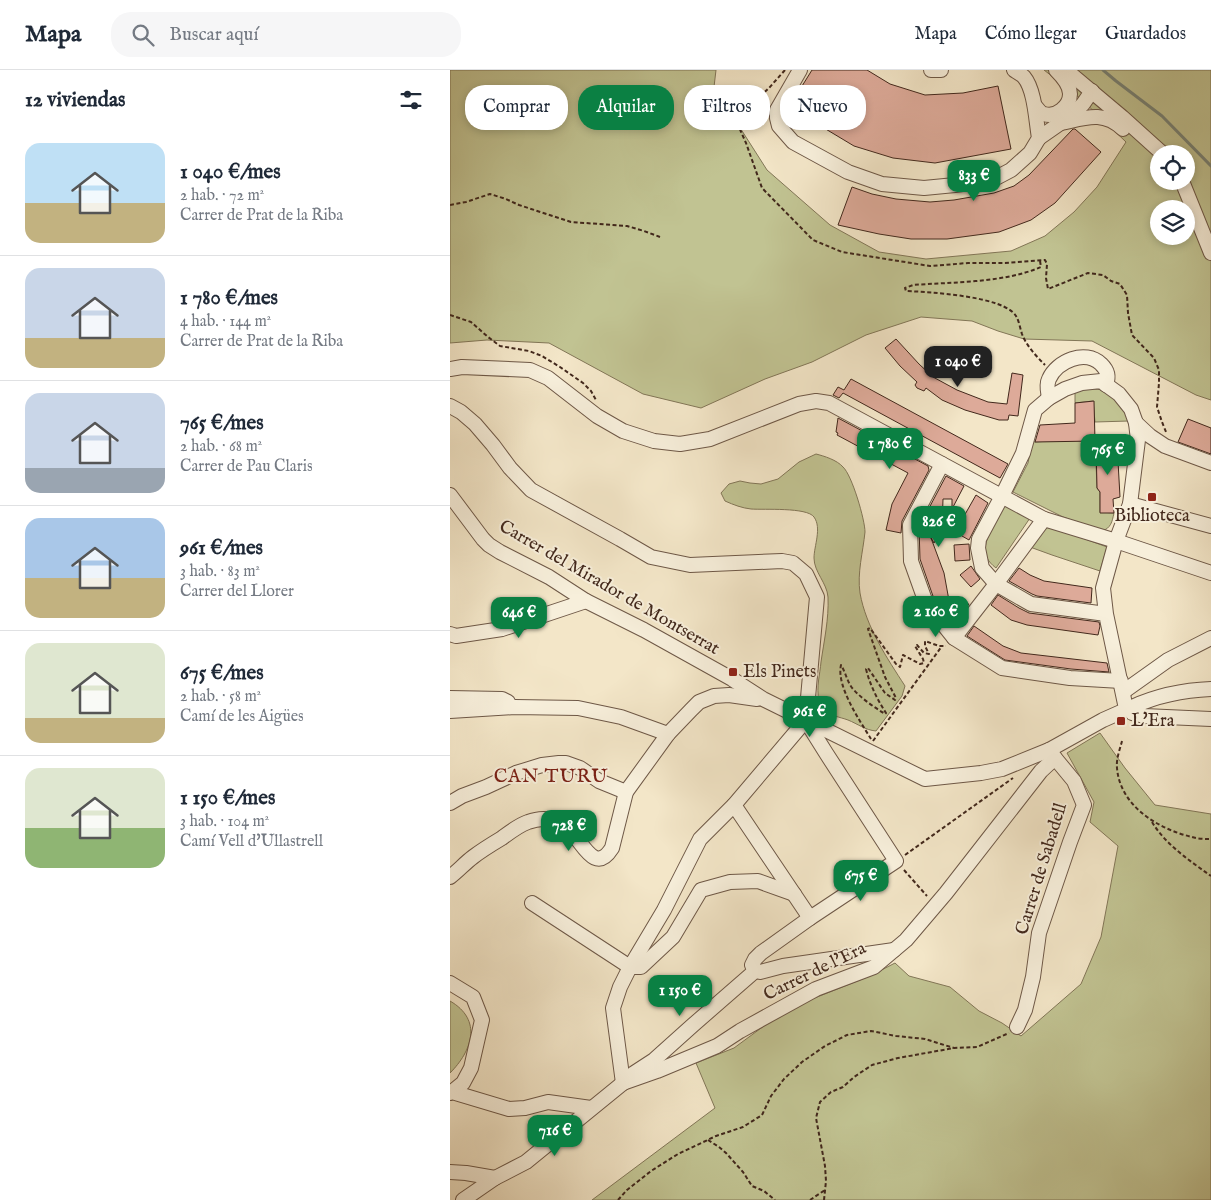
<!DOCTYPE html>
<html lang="es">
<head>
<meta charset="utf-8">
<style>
	:root { --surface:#fff; --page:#f6f6f7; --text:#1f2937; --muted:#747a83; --line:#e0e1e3; --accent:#0b8043 }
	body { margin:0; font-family:"IM FELL English",serif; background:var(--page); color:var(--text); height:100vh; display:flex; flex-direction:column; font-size:19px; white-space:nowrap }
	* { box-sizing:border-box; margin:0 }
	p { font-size:16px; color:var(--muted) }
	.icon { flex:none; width:28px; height:28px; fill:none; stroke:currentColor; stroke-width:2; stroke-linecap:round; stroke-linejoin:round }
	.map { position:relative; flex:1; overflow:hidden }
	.details { display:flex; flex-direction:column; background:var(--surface); width:450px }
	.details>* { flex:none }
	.guide { position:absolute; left:15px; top:15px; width:475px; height:45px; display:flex; gap:10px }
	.fabs { position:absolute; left:700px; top:75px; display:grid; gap:10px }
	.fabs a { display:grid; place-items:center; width:45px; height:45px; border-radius:50%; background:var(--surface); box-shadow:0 2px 8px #0003; font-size:25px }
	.price { position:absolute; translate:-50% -42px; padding:0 11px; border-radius:10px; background:var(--accent); color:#fff; font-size:16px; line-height:32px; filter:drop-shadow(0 1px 2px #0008) }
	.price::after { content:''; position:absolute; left:50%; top:30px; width:15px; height:11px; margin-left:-8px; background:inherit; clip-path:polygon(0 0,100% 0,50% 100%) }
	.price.on { background:#222; color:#fff }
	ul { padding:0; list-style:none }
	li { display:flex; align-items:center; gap:15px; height:125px; padding:0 25px }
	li+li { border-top:1px solid var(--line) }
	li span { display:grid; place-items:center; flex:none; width:140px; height:100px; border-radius:15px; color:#555 }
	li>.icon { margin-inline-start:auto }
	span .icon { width:60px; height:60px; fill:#fffc; stroke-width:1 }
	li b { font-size:21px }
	h2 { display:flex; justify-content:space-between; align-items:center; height:60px; padding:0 25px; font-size:21px }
	.chip { padding:0 18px; border-radius:20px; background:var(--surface); box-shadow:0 2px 8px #0003; font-size:18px; line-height:45px }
	.chip.on { background:var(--accent); color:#fff }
	header { display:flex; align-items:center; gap:30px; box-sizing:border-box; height:70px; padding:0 25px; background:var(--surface); border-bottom:1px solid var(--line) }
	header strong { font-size:24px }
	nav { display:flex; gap:28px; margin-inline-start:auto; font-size:18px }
	.search { width:350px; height:45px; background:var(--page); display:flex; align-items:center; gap:12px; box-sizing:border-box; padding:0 18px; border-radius:20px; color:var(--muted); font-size:19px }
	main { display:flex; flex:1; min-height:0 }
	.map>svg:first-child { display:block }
	.green { fill:#c1c392; stroke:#827657; fill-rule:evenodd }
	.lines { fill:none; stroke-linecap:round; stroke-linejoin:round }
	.stream { stroke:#778377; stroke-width:3 }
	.building { fill:#da9; stroke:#42281c }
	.minor-casing { stroke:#6e5847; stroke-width:16 }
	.path { stroke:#42281c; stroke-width:2; stroke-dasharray:4 2.5; stroke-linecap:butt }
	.minor { stroke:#f7efdb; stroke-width:14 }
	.poi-dot { fill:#8f2418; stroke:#f7efdb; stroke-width:2 }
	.labels { text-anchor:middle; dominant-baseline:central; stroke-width:4; stroke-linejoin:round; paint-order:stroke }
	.poi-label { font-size:18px; fill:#42281c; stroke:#f7efdb; text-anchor:start }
	.street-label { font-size:18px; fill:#42281c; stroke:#f7efdb }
	.neighbourhood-label { font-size:19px; letter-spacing:1px; fill:#7a1f14; stroke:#f7efdb }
</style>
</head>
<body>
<header>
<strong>Mapa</strong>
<div class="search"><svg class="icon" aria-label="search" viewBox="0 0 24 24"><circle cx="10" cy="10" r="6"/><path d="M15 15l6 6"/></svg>Buscar aquí</div>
<nav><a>Mapa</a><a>Cómo llegar</a><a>Guardados</a></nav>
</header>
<main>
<section class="details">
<h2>12 viviendas<svg class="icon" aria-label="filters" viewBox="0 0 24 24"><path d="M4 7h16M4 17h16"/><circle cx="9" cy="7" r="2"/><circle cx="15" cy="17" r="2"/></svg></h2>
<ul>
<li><span style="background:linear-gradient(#bfe0f5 60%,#c2b280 0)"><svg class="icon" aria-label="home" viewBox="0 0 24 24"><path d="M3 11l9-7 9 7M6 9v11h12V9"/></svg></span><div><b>1 040 €/mes</b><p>2 hab. · 72 m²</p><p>Carrer de Prat de la Riba</p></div></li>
<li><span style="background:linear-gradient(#c9d6e8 70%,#c2b280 0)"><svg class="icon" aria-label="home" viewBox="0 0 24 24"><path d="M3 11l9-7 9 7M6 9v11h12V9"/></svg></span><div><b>1 780 €/mes</b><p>4 hab. · 144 m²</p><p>Carrer de Prat de la Riba</p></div></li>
<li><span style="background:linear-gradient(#c9d6e8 75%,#9aa5b1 0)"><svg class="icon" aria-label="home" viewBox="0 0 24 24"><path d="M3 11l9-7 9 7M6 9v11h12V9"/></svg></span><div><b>765 €/mes</b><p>2 hab. · 68 m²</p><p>Carrer de Pau Claris</p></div></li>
<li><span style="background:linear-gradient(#a9c7e8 60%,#c2b280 0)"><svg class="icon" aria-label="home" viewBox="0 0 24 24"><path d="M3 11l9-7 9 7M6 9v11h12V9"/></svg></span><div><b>961 €/mes</b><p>3 hab. · 83 m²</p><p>Carrer del Llorer</p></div></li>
<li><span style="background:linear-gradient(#dfe7d0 75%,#c2b280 0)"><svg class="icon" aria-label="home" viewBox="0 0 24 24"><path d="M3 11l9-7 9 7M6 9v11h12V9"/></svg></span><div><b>675 €/mes</b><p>2 hab. · 58 m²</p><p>Camí de les Aigües</p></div></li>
<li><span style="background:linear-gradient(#dfe7d0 60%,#8fb573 0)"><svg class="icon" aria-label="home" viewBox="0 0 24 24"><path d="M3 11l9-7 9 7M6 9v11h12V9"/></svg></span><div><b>1 150 €/mes</b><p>3 hab. · 104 m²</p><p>Camí Vell d'Ullastrell</p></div></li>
</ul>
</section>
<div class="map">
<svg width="761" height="1130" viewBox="0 0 761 1130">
	<rect width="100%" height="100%" fill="#f3e6c8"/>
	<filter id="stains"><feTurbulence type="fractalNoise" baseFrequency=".004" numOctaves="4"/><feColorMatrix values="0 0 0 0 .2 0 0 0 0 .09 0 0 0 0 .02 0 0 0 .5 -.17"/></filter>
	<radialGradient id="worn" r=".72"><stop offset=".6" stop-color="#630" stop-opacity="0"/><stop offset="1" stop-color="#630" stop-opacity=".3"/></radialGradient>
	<!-- green -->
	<g class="green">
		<path d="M0 0H266L264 17 317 100 380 155 429 182 476 189 561 181 595 166 624 142 647 117 676 72 630 28 594 0H761V330L746 325 642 271 574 269 548 261 522 251 471 247 416 265 362 292 315 309 251 338 193 324 99 273 37 270 0 273ZM709 84H736V111H709ZM709 139H736V166H709Z"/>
		<path d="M635 318C643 319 653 319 660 323 669 329 675 342 679 351L645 352 643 331 625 333V321Z"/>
		<path d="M645 369 647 418 650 422V442L664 443C662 452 661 458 652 461L613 447 563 422 578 393 582 372Z"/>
		<path d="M366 384C374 386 387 390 393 397 402 405 415 450 415 462 413 482 407 503 410 523 416 557 437 588 455 616L452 626 426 661C415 660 408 654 398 650 390 647 380 646 374 640 371 638 369 633 369 630 366 618 370 604 371 592 374 571 379 549 378 527 377 513 364 502 364 488 364 476 372 458 364 447 357 437 314 440 301 439 292 438 284 435 275 431L271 423 279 414 290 411 300 413 311 414 328 409 349 392Z"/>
		<path d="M553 434 580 448 546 498C529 485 535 473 543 456 546 449 550 441 553 434Z"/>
		<path d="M597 455 657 477 650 501 602 485 580 477Z"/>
		<path d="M650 663 675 698 705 735 761 744V1130H142L265 1038 246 993 284 978 337 939 420 906 445 893 459 906 500 917 529 941 552 953 571 966 631 914 651 867 668 776 640 752 644 732 617 683Z"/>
		<path d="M0 931C33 950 22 981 0 1003Z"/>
	</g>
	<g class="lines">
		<!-- stream -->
		<path class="stream" d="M653 0 666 11 712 46 761 96"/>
	</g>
	<!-- building -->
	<g class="building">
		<path d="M362 0H417L440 14 475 25 513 23 548 16 561 79 485 93 443 88 404 76 339 37Z"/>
		<path d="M623 59H625L651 82 605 133 581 150 549 162 497 169H461L429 164 388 155 402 117 422 124 446 129 480 132 504 130 544 123 564 116 579 105Z"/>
		<path d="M446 269 469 294 483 307 507 320 538 332 557 334 562 303 573 305 568 346 559 345 558 350H549L515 340 492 330 476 318 474 321 467 318 465 315 467 312 450 296 435 278Z"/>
		<path d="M401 309 558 394 550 408 393 323 389 328 383 325 388 317 394 320Z"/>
		<path d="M644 331 645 371 585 372 590 355 625 353V333Z"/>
		<path d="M388 348 478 396 479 400 452 451 451 463 436 460 442 434 458 403 387 365 388 363 386 362Z"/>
		<path d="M738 349 761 358V384L728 372Z"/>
		<path d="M667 373 670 427 663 429 664 443H650V422L647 418 646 375Z"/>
		<path d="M496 406 514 416 502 439V429H493L492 459 484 473 481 468 494 503 500 536 508 535V526L516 534H519L503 553 484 529 470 489 469 457Z"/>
		<path d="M526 425 538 433 519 470 505 462Z"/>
		<path d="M519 474 520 490 505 491 504 475Z"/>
		<path d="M521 496 530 509 521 517 510 505Z"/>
		<path d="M569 498 580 505 594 511 642 518 641 533 587 526 582 524 559 511Z"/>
		<path d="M548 525 569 538 579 543 649 552 650 556 648 565 577 555 561 550 541 535Z"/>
		<path d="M524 556 553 576 571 583 657 593 659 602 621 599 555 590 517 566Z"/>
	</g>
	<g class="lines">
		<!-- minor casing -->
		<g class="minor-casing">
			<g id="minor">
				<path d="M350 0 327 40V48L329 56 343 72 398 102 432 114 474 118 505 115 542 110 561 100 580 83 589 68C586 51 585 20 574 7 571 4 567 2 564 0"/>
				<path d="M481 0H491"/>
				<path d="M616 0 672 47 713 84"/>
				<path d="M585 36C588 39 590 43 594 44 606 48 620 36 620 24 620 15 612 6 606 0"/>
				<path d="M611 53C635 48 653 40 673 59"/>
				<path d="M589 68 622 45 633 34 642 21"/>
				<path d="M732 111 761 183"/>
				<path d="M0 299 12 297 80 300 98 308 147 346 173 361 204 371 230 374 260 369 349 334 366 331 379 333 594 449 666 471 761 503"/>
				<path d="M599 328C598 322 596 315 599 309 607 291 635 279 651 294 658 301 659 306 656 315"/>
				<path d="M0 336 11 342 25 354 43 375 60 398 81 420 170 469 201 487 240 495 332 491 343 493 356 504 367 527 356 650"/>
				<path d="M686 353 700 366 715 376 761 393"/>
				<path d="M492 394 460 455 461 491 476 533 504 568 552 598 620 608 671 611"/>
				<path d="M0 425 33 469 39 475 50 482 99 507 136 531 194 560 282 609 313 629 475 709 531 703 552 699 599 680 653 650 671 642"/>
				<path d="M680 434 761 456"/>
				<path d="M656 544 581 534 546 514 532 498 528 478 529 469 552 426 573 383 585 340 599 328 615 319 632 313 651 311 669 324 681 339 686 353 688 370 680 434 666 471 653 518 656 544 675 634"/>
				<path d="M0 564 6 566 52 559 136 531"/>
				<path d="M504 568 546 514 594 449"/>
				<path d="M673 622 718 590 761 568"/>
				<path d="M0 628 52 629 58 632"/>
				<path d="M682 637C706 626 735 620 761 619"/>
				<path d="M0 641 65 637 128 638 171 647 218 664"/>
				<path d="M682 643 694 646 761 649"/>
				<path d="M0 733 12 726 36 717 66 703 92 695 109 693H116L130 698 149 711 176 722"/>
				<path d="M284 735 360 848"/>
				<path d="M0 807C8 801 15 793 23 787 32 780 42 774 52 768 60 762 69 755 78 752 86 749 94 748 101 750 109 752 116 756 121 762 133 773 145 805 162 778L176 722 218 664 241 640 249 632 264 626 279 625 307 629"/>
				<path d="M82 833 180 897H191L223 867 251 820 280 812 308 811 344 824"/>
				<path d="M305 901 302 895 305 889 311 883 360 848 446 791 376 683 356 651"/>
				<path d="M0 913 23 927 32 950 21 998 13 1013 2 1022"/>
				<path d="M567 957 575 940 583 907 589 863 620 772 634 735 624 711 605 688"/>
				<path d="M173 1013 207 1001 267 976 290 961 366 919 424 897 456 870 496 823 591 701 605 688 599 680"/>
				<path d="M173 1013 163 938 170 917 180 897 214 840 250 769 284 735 356 650"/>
				<path d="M0 1023 2 1022 59 1039 75 1038 98 1032 141 1038"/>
				<path d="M0 1102 16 1103 45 1108"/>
				<path d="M13 1130 45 1108 76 1092 173 1013 184 1003 204 990 243 955 305 901 310 902 333 896 444 880"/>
			</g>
		</g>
		<!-- path -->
		<g class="path">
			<path d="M335 0 319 18 291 44 288 55 296 73 312 118 363 170 392 182 480 196 518 193H555L595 190 597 194 596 208 598 219 638 203 653 205 661 211 670 214 677 225 678 243 682 265 704 288 709 300V313L707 337 712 352 716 362"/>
			<path d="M0 135 16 132 40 124 56 129 69 135 121 152 177 156 194 161 210 167"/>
			<path d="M590 191 591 197C554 213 502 212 463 215L455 218 456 221C479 222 554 226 566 246 569 251 570 258 572 264 576 275 586 286 595 295"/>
			<path d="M0 245 21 252 38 267 50 276 79 281 92 286 110 297 133 313 141 321 146 330"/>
			<path d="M421 669C410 651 386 616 391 595 396 603 397 612 403 619 412 629 424 637 435 644L436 643C427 629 420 615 416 599L418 598 435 623 445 630 446 628 435 607 418 559 420 558 446 594 450 597 453 585 470 594 474 593 473 589 465 576 467 575 474 583 479 584 475 576V571L489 576H496"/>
			<path d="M423 671 492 576"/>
			<path d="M672 671C670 679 666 689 667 698 670 736 708 759 742 767 748 769 755 769 761 769"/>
			<path d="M702 752C715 774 740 791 761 806"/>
			<path d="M455 785 563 708"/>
			<path d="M454 800 477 826"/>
			<path d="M258 1070 269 1077 276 1083 293 1102 302 1116 314 1121 325 1130"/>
			<path d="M168 1130 177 1120 201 1101 228 1084 266 1066 293 1057 312 1045 321 1026 334 1009 352 992 375 976 397 965 421 961 446 966 475 969 504 978"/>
			<path d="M360 1130 375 1120"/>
			<path d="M374 1130 376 1111 375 1096 366 1048 370 1032 381 1022 393 1017 404 1007 422 995 448 988 504 978 527 977 559 963"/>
		</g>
		<!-- minor -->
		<use href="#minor" class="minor"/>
	</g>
	<!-- markers -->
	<g class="poi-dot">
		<rect x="697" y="422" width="10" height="10" rx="2.5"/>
		<rect x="278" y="597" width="10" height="10" rx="2.5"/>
		<rect x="666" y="646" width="10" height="10" rx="2.5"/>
	</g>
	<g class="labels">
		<!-- poi labels -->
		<g class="poi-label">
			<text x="702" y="446" text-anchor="middle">Biblioteca</text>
			<text x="293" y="602">Els Pinets</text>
			<text x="681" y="651">L'Era</text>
		</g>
		<!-- street labels -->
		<g class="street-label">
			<text transform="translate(159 518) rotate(30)">Carrer del Mirador de Montserrat</text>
			<text transform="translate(592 799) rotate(-73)">Carrer de Sabadell</text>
			<text transform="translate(365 902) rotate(-26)">Carrer de l'Era</text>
		</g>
		<!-- neighbourhood labels -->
		<g class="neighbourhood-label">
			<text x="101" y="707">CAN TURU</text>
		</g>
	</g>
	<rect width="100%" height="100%" filter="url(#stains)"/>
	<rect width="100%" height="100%" fill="url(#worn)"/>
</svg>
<div class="fabs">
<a><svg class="icon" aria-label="locate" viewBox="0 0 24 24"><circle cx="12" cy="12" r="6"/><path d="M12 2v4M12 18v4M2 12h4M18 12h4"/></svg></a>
<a><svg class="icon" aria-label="layers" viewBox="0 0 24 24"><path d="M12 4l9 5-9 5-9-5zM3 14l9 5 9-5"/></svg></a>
</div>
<b class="price" style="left:524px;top:132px">833 €</b>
<b class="price on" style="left:508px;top:318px">1 040 €</b>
<b class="price" style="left:440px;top:400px">1 780 €</b>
<b class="price" style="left:658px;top:406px">765 €</b>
<b class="price" style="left:489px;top:478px">826 €</b>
<b class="price" style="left:486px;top:568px">2 160 €</b>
<b class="price" style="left:69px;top:569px">646 €</b>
<b class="price" style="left:360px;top:668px">961 €</b>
<b class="price" style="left:119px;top:782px">728 €</b>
<b class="price" style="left:411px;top:832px">675 €</b>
<b class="price" style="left:230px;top:947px">1 150 €</b>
<b class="price" style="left:105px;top:1087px">716 €</b>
<div class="guide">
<a class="chip">Comprar</a>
<a class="chip on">Alquilar</a>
<a class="chip">Filtros</a>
<a class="chip">Nuevo</a>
</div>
</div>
</main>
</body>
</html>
